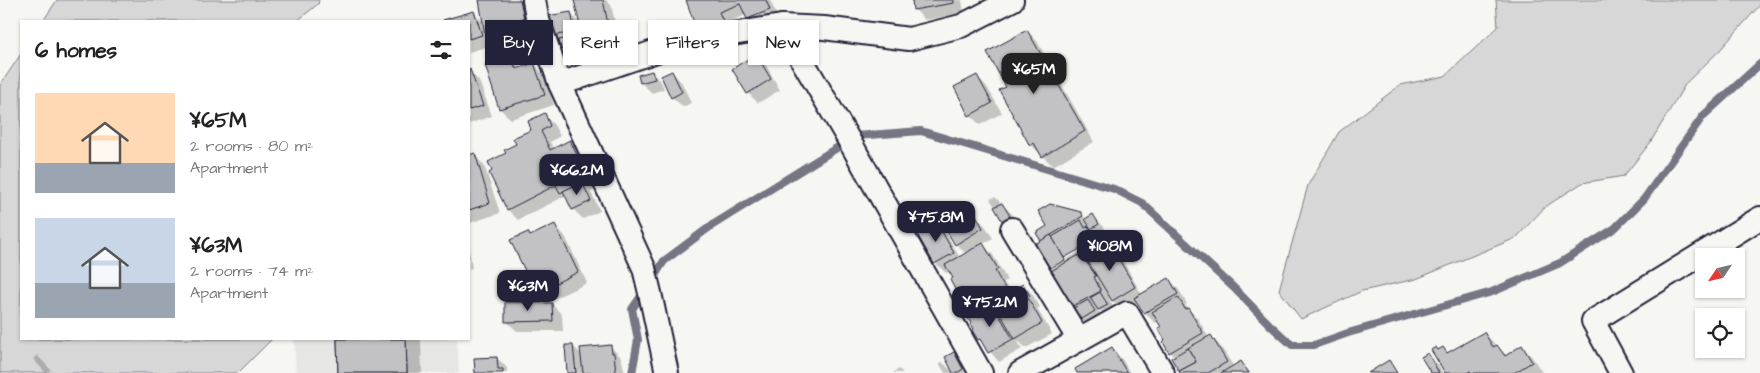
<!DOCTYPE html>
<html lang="en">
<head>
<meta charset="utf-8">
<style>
	:root { --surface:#fff; --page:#f2f2f2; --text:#222; --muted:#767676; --accent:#22223b }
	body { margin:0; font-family:"Architects Daughter",sans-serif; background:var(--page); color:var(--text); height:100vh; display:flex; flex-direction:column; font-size:19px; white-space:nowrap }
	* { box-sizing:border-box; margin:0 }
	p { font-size:16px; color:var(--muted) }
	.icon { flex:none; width:28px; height:28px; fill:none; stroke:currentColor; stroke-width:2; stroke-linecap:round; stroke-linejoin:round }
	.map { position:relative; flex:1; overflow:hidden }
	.side { position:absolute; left:20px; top:20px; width:450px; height:320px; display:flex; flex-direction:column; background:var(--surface); border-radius:0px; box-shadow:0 1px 4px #0004 }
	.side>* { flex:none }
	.guide { position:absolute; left:485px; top:20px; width:475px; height:45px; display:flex; gap:10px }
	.needle { width:32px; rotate:235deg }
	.fabs { position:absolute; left:1695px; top:248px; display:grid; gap:10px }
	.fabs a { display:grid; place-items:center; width:50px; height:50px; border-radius:0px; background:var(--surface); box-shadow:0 1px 4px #0004; font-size:25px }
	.price { position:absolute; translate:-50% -42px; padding:0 11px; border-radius:10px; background:var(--accent); color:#fff; font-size:16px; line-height:32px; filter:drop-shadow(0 1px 2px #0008) }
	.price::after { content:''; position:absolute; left:50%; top:30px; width:15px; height:11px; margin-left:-8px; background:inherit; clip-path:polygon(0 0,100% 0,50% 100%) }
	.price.active { background:#222; color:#fff }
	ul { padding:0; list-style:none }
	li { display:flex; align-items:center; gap:15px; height:125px; padding:0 15px }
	li span { display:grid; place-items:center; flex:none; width:140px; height:100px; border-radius:0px; color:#555 }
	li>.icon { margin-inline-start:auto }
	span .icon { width:60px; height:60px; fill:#fffc; stroke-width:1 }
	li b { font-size:21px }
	h2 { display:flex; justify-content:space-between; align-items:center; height:60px; padding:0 15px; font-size:21px }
	.chip { padding:0 18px; border-radius:0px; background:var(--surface); box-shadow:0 1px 4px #0004; font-size:18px; line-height:45px }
	.chip.active { background:var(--accent); color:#fff }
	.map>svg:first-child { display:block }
	.built { fill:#e6e6e4 }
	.green { fill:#d7d7d7; stroke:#7c7c89 }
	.shadow { fill:#0003; fill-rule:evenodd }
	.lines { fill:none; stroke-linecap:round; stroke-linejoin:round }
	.stream { stroke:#757583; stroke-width:8 }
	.building { fill:#c2c2c4; stroke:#22223b }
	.street-casing { stroke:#22223b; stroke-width:26 }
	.street { stroke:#f6f6f2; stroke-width:22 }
</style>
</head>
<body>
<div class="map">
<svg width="1760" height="373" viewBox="0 0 1760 373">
	<rect width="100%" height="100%" fill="#f6f6f2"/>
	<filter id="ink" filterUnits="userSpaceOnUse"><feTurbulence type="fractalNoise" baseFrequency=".02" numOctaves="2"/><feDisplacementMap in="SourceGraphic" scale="10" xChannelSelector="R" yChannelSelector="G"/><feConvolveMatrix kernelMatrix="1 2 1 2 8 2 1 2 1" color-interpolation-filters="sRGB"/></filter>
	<g filter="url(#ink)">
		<!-- built -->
		<path class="built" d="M294 339H457L459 373H296Z"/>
		<!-- green -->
		<g class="green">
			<path d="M57 0H319L318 4 297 21H43Z"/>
			<path d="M1496 0H1760V5L1719 51 1686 83 1650 143 1624 176 1582 183 1545 207 1516 238 1416 279 1362 291 1301 319 1279 290 1308 185 1339 132 1400 85 1445 76 1498 27Z"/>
			<path d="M21 54V339H272L238 373H0V85Z"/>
		</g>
		<!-- shadow -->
		<g class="shadow">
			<path d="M480 0H528L534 28 523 31 528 56 512 59 521 68 534 64 544 75 554 105 511 119 500 109 487 66 500 61 490 51 489 46 469 52V21H445L474 13 484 23Z"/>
			<path d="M575 0H606L611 5 618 34 608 36 614 43 616 52 603 54 604 64 575 70 564 60 561 45 552 35 570 13 581 24ZM582 29 588 36 583 37Z"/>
			<path d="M688 0H770L779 20 758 28 746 15 728 22 732 31 708 40Z"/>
			<path d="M913 0H962L964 13 925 20 915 10Z"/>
			<path d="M1027 31 1037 41 1094 142 1053 166 1031 145 1007 87Z"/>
			<path d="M755 55 766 65 780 90 758 103 748 93Z"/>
			<path d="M469 71 479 81 492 116 469 124Z"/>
			<path d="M672 72 682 83 691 103 683 107 672 97Z"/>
			<path d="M652 73 662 83 664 89 652 93 641 83Z"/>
			<path d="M977 76 987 87 1002 113 980 125 970 115Z"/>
			<path d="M544 115 554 125 560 136 550 142 554 149 570 141 580 152 597 189 591 192 600 211 583 219 573 209 569 200 565 196 518 220 508 210 490 173 533 130Z"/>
			<path d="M474 155 484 165 500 213 470 223 469 157Z"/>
			<path d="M995 197 1012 214 1019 227 1013 230 1003 220 990 199Z"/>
			<path d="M966 206 986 227 993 238 983 244 993 255 1007 280 1004 282 1010 293 1023 285 1033 295 1040 307 1037 309 1052 334 1026 348 1017 340 1022 349 999 362 979 339 977 314 968 301 958 292 955 279 950 271 946 273 935 263 919 235 937 225 947 235 960 258 966 254 956 244Z"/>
			<path d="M1080 213 1086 219 1093 216 1103 226 1109 235 1102 238 1092 227 1089 228 1098 237 1050 267V270L1099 239 1107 254 1113 251 1123 261 1142 295 1169 279 1179 290 1187 304 1185 305 1198 319 1209 338 1211 336 1221 347 1234 367 1241 363 1251 373H1181L1175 357 1170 352 1163 327 1159 321 1155 323 1145 313 1138 302 1123 311 1108 296 1117 315 1109 320 1097 308 1105 322 1088 332 1078 322 1074 309 1055 275 1048 269 1043 242 1038 233Z"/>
			<path d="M554 225 565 236 587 283 547 302 537 292 528 233 531 236Z"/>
			<path d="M469 249 472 268 469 269Z"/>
			<path d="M552 304 562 315 563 331H517L506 321Z"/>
			<path d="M1484 333 1507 356 1522 347 1532 357 1542 372 1446 373 1439 351 1443 348 1449 354Z"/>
			<path d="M339 339H421L422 373H340Z"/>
			<path d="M573 346 582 355 610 346 621 357 625 373H568Z"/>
			<path d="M1111 349 1122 359 1130 373H1079Z"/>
			<path d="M954 354 964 364 969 373H955Z"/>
			<path d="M1428 354 1438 365 1443 373H1432Z"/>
			<path d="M37 355 51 370 46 373 33 359Z"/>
			<path d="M497 358 507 368V373H476Z"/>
			<path d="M942 362 954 373H945L939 363Z"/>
			<path d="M899 369 903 373H893Z"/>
		</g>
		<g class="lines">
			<!-- stream -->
			<g class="stream">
				<path d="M652 280 664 261 711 226 856 136 921 131 1114 189 1142 203 1234 288 1270 325 1292 345H1314L1348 333 1492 292 1560 263 1615 228 1644 199 1703 116 1760 64"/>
				<path d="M632 373 638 340 632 309 646 289"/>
			</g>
		</g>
		<!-- building -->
		<g class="building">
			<path d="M479 0H520L524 18 514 21 518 46 488 52Z"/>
			<path d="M574 0H603L608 24 581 30Z"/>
			<path d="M686 0H766L770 10 747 19 740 4 719 12 723 21 697 31Z"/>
			<path d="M912 0H954V3L913 10Z"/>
			<path d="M474 11 482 35 469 39V21H444L443 20Z"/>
			<path d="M571 12 575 32 551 36 547 16Z"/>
			<path d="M1027 30 1085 131 1042 157 1034 143 1030 146 999 90 1006 87 987 52Z"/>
			<path d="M605 32 606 42 593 44 591 34Z"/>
			<path d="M591 33 595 54 563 60 559 40Z"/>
			<path d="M756 54 771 79 747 94 732 69Z"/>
			<path d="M511 56 516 69 534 63 545 95 499 109 485 65Z"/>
			<path d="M470 69 483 106 469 110V70Z"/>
			<path d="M652 71 655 79 640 83 638 75Z"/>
			<path d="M672 71 682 92 671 98 661 76Z"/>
			<path d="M977 75 992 103 969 116 954 87Z"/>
			<path d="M545 113 550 126 541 131 550 150 570 140 588 179 560 193 556 185 507 210 489 173 492 171 488 162 506 153 504 150 516 144 513 138 531 130 528 121Z"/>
			<path d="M475 153 490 203 469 210V155Z"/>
			<path d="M582 182 591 201 572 210 563 191Z"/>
			<path d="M1002 203 1010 216 1002 221 994 207Z"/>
			<path d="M1050 204 1081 212 1083 216 1041 241 1036 233 1047 226 1038 211Z"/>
			<path d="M966 205 973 217 976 215 983 228 955 245 940 220Z"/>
			<path d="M1093 214 1099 224 1091 229 1085 219Z"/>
			<path d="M1081 220 1085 228 1088 226 1096 240 1064 258 1052 237Z"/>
			<path d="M937 223 954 253 934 264 917 234Z"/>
			<path d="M555 224 578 272 536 293 510 240 528 232 530 236Z"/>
			<path d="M1051 235 1065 260 1047 270 1033 245Z"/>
			<path d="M983 243 998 269 995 271 1007 292 972 312 960 291 957 293 950 280 953 278 945 265Z"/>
			<path d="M1103 247 1106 253 1113 249 1135 287 1112 301 1089 263 1088 264 1083 255 1092 249 1094 252Z"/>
			<path d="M1081 254 1096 276 1094 277 1101 291 1071 307 1051 271Z"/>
			<path d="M1169 278 1178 294 1144 313 1134 298Z"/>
			<path d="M1023 284 1030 296 1028 298 1042 323 1015 339 993 301Z"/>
			<path d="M1100 292 1108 305 1098 310 1090 298Z"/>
			<path d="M1178 297 1185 309 1188 308 1203 333 1169 353 1163 342 1165 340 1158 328 1161 327 1152 312Z"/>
			<path d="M1088 300 1095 311 1077 322 1070 310Z"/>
			<path d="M505 302 552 303 553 321 505 322Z"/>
			<path d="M992 303 1013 339 988 353 980 339 978 340 972 330 974 329 968 318Z"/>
			<path d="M1484 332 1493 347 1497 345 1505 356 1522 345 1532 362 1514 373H1471L1470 371 1467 373H1445L1431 350 1436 347 1438 350 1443 347 1447 353Z"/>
			<path d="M1211 335 1227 362 1208 373H1180L1179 371 1196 362 1188 348Z"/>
			<path d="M337 339H406L407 373H338Z"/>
			<path d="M337 339H406L407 373H338Z"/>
			<path d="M565 345H573L576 373H567Z"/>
			<path d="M611 345 612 353H614L616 373H583L580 348Z"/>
			<path d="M1112 347 1127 373H1077L1075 369Z"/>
			<path d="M1188 348 1196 362 1179 371 1171 358Z"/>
			<path d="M954 352 963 369 957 373H953L945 357Z"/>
			<path d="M1428 353 1439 373H1431L1421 357Z"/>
			<path d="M497 357 498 369H503V373H475L474 358Z"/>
			<path d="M1389 360 1397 373H1368Z"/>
			<path d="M1241 361 1249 373H1221Z"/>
		</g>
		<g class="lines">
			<!-- street casing -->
			<g class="street-casing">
				<g id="street">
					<path d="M534 0 537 17 560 84 644 268 650 293 667 373"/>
					<path d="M782 26 846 135 981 373"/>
					<path d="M560 84 683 42 782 26 824 28 909 39 961 26 1012 0"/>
					<path d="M1012 229 1079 340"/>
					<path d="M1020 373 1127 313 1163 373"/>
					<path d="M1621 373 1593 321 1760 218"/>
				</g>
			</g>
			<!-- street -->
			<use href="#street" class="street"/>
		</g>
	</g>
</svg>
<div class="fabs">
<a><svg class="needle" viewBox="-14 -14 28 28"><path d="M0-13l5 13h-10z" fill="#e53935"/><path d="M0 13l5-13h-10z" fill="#767676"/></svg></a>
<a><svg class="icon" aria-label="locate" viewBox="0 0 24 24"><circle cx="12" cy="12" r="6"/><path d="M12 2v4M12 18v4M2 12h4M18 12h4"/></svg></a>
</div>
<b class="price active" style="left:1034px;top:95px">¥65M</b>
<b class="price" style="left:577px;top:196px">¥66.2M</b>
<b class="price" style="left:936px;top:243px">¥75.8M</b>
<b class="price" style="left:1110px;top:272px">¥108M</b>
<b class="price" style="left:528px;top:312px">¥63M</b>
<b class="price" style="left:990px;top:328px">¥75.2M</b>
<div class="guide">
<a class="chip active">Buy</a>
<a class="chip">Rent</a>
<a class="chip">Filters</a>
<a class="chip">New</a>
</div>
<section class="side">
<h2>6 homes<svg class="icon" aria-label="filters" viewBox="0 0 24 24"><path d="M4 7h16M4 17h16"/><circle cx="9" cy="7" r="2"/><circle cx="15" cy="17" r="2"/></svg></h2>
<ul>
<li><span style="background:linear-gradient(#ffd9b3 70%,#9aa5b1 0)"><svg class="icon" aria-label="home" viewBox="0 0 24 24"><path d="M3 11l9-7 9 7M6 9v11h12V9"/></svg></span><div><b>¥65M</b><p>2 rooms · 80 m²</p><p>Apartment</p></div></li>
<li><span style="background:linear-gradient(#c9d6e8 65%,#9aa5b1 0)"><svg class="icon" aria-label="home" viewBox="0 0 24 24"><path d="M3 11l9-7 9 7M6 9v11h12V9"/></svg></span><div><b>¥63M</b><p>2 rooms · 74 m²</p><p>Apartment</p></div></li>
</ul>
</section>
</div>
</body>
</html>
